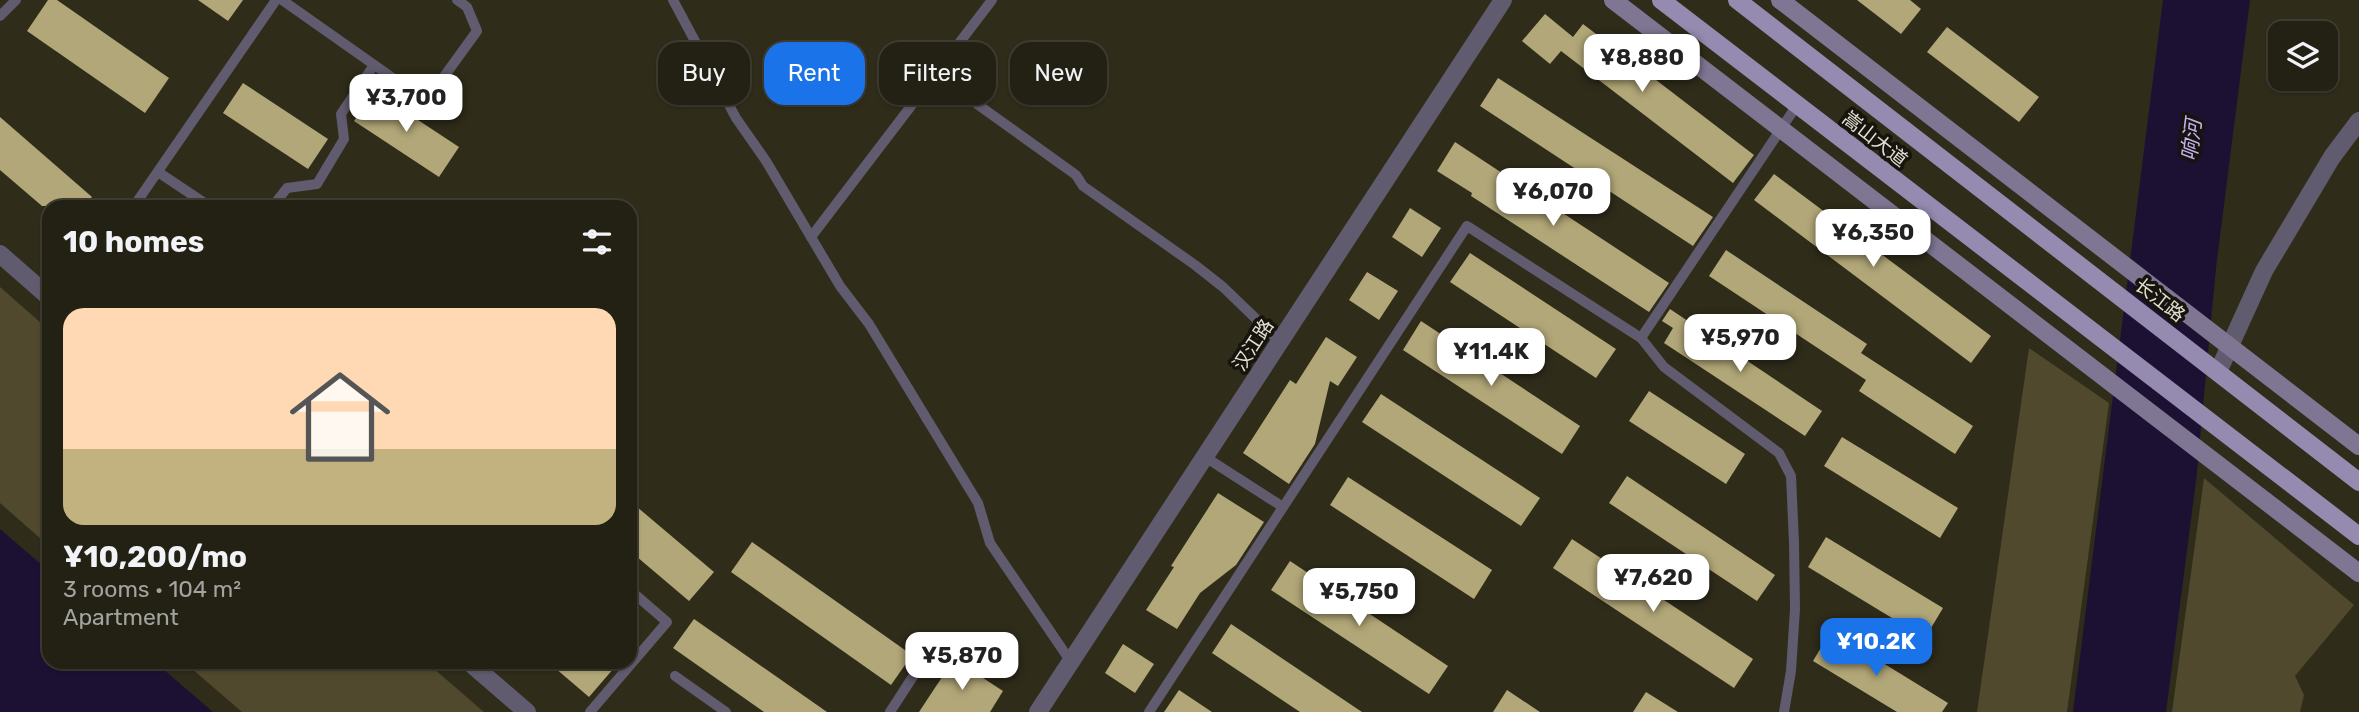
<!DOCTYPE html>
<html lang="en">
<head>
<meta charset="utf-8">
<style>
	:root { --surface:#232114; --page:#2b291d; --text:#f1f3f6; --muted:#a3a3a0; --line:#403e34; --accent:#1a73e8 }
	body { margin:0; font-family:Rubik,"Noto Sans SC",sans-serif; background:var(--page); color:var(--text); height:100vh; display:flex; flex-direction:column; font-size:26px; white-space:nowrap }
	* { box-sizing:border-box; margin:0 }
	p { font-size:23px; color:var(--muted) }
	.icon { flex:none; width:38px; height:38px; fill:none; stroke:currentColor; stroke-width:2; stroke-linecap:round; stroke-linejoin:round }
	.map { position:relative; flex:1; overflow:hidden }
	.side { position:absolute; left:42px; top:200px; width:595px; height:469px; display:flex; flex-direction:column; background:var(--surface); border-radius:21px; box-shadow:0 2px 5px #0004,0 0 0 2px var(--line) }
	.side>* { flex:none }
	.hud { position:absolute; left:658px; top:42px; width:665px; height:63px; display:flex; gap:14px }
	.tools { position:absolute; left:2268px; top:21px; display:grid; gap:14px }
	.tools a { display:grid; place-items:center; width:70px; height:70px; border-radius:14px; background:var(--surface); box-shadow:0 2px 5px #0004,0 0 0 2px var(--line); font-size:35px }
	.price { position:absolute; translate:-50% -60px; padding:0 16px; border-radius:14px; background:#fff; color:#222; font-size:23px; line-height:46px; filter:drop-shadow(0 2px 4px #0008) }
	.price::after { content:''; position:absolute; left:50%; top:42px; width:21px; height:16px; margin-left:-10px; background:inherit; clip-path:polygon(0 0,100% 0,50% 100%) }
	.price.active { background:var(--accent); color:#fff }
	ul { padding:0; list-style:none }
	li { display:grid; align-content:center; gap:14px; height:371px; padding:0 21px }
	li span { display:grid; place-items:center; height:217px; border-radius:21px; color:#555 }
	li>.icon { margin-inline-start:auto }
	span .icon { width:126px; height:126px; fill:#fffc; stroke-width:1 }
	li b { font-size:30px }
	h2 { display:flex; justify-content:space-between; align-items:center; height:84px; padding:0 21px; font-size:30px }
	.chip { padding:0 24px; border-radius:21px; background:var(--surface); box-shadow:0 2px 5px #0004,0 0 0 2px var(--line); font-size:24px; line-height:63px }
	.chip.active { background:var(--accent); color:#fff }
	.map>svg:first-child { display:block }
	.green { fill:#50492d }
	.water { fill:#1d1133 }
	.building { fill:#b2a778 }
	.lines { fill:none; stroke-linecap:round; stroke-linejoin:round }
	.service { stroke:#605b6e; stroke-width:10 }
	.minor { stroke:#605b6e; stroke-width:18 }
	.tertiary { stroke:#605b6e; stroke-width:18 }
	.secondary { stroke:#7e7693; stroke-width:18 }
	.primary { stroke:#958aaf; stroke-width:18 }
	.labels { text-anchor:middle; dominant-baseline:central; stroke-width:7; stroke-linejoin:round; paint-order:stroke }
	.street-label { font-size:19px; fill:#e2e0d5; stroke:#16140c }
	.water-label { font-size:21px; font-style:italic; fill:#c5b2f4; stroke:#16140c }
</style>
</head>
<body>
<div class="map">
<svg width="2359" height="712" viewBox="0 0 2359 712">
	<rect width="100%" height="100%" fill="#2f2c1a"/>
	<!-- green -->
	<g class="green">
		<path d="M0 287 49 330V546L0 503Z"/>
		<path d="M2029 348 2109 403 2067 712H1977Z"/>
		<path d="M2204 478 2354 605 2295 676 2304 695 2300 712H2172Z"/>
		<path d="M184 662H426L484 712H242Z"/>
	</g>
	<!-- water -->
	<g class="water">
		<path d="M2163 0H2250L2216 268 2196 481 2166 712H2073Z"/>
		<path d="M0 529 49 571V662H155L213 712H0Z"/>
	</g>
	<!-- building -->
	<g class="building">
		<path d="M48 0H57L169 78 145 113 27 31Z"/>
		<path d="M198 0H243L228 21Z"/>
		<path d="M1857 0H1910L1921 9 1901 34Z"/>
		<path d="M1545 14 1573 37 1583 24 1754 155 1733 183 1561 51 1550 64 1522 41Z"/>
		<path d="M1947 27 2039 97 2019 122 1927 52Z"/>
		<path d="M1498 78 1713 217 1693 246 1480 106Z"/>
		<path d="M243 83 328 139 308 169 223 113Z"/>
		<path d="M374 91 459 147 439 177 354 121Z"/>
		<path d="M0 117 92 197 84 206H42L0 170Z"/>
		<path d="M1455 142 1669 283 1649 312 1471 196 1472 193 1437 171Z"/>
		<path d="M1774 174 1991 336 1971 363 1754 200Z"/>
		<path d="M1410 208 1441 228 1422 257 1392 237Z"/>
		<path d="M1726 250 1867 344 1861 353 1973 426 1955 454 1859 391 1866 380 1709 276Z"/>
		<path d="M1470 253 1616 349 1596 378 1450 282Z"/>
		<path d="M1367 272 1398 291 1379 320 1349 300Z"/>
		<path d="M1670 309 1822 411 1805 436 1664 343 1673 328 1662 321Z"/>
		<path d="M1421 321 1580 426 1562 454 1403 350Z"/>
		<path d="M1326 337 1357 357 1338 386 1330 381 1315 444 1289 484 1243 453 1290 380 1296 384Z"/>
		<path d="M1649 391 1745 454 1726 484 1629 421Z"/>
		<path d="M1381 394 1540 498 1521 526 1362 422Z"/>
		<path d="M1842 437 1958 508 1940 538 1824 466Z"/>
		<path d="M1627 476 1775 575 1757 601 1609 503Z"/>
		<path d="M1348 477 1492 570 1474 599 1330 505Z"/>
		<path d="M1218 493 1264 522 1236 565 1200 593 1177 629 1146 610 1174 567 1171 566Z"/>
		<path d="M630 501 714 572 689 601 630 551Z"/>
		<path d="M1826 537 1943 608 1925 638 1808 567Z"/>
		<path d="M1572 539 1753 659 1734 688 1553 568Z"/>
		<path d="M752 542 912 655 891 685 731 572Z"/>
		<path d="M1290 561 1448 666 1429 694 1271 590Z"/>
		<path d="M694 619 827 712H764L673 648Z"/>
		<path d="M1231 624 1362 712H1300L1212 653Z"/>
		<path d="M1831 631 1948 703 1942 712H1897L1813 661Z"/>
		<path d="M1123 644 1154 664 1135 693 1105 673Z"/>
		<path d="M954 659 1003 691 990 712H919Z"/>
		<path d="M548 662H607L614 668 589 697Z"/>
		<path d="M1179 690 1212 712H1164Z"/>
		<path d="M1507 690 1540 712H1493Z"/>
		<path d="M1646 692 1678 712H1633Z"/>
	</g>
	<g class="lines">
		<!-- service -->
		<g class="service">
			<path d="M282 0 417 95 435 89 477 31 467 7 457 0"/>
			<path d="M673 0 736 118 766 161 840 286 869 324 978 503 990 543 1071 662"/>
			<path d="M0 16 16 0"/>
			<path d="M935 74 1076 175 1083 186 1195 265 1223 287 1280 342"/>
			<path d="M158 172 209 206"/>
			<path d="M134 206 276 0"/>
			<path d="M273 206 287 188 317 184 344 139 341 114 374 65"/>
			<path d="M811 237 992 0"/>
			<path d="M1641 338 1797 105"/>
			<path d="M1205 457 1283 507"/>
			<path d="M675 676 726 712"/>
			<path d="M590 712 667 622 630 590"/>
			<path d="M890 712 923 661"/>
			<path d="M1149 712 1467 226 1641 338 1664 367 1779 453 1791 476 1794 543 1795 609 1791 671 1784 712"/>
		</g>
		<!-- minor -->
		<path class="minor" d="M2218 372 2264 271 2332 157 2359 121"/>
		<!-- tertiary -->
		<g class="tertiary">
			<path d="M0 254 49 297"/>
			<path d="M469 662 527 712"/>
			<path d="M1038 712 1503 0"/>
		</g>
		<!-- secondary -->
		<g class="secondary">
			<path d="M1613 0 2359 573"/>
			<path d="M1780 0 2359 446"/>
		</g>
		<!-- primary -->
		<g class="primary">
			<path d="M1661 0 2359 536"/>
			<path d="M1737 0 2359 482"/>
		</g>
	</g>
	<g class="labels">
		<!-- street labels -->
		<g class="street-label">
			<text transform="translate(1875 139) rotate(38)">嵩山大道</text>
			<text transform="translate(2160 300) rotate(38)">长江路</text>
			<text transform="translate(1253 345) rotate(-57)">汉江路</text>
		</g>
		<!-- water labels -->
		<g class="water-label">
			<text transform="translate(2191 140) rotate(-83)">响河</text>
		</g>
	</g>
</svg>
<div class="tools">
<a><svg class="icon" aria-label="layers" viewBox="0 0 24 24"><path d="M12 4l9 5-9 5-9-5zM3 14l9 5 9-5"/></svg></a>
</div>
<b class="price" style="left:1642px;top:94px">¥8,880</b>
<b class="price" style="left:406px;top:134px">¥3,700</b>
<b class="price" style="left:1553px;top:228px">¥6,070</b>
<b class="price" style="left:1873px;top:269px">¥6,350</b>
<b class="price" style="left:1740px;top:374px">¥5,970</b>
<b class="price" style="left:1491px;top:388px">¥11.4K</b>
<b class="price" style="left:1653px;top:614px">¥7,620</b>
<b class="price" style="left:1359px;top:628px">¥5,750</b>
<b class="price active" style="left:1876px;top:678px">¥10.2K</b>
<b class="price" style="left:962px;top:692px">¥5,870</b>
<div class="hud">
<a class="chip">Buy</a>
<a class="chip active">Rent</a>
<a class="chip">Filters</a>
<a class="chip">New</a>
</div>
<section class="side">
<h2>10 homes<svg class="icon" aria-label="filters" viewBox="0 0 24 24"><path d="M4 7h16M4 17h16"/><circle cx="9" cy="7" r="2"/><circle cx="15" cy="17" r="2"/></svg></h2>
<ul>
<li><span style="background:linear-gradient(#ffd9b3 65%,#c2b280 0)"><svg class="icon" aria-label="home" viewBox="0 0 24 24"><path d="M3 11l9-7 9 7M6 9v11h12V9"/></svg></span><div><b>¥10,200/mo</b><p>3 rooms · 104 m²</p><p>Apartment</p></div></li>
</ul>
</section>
</div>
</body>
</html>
